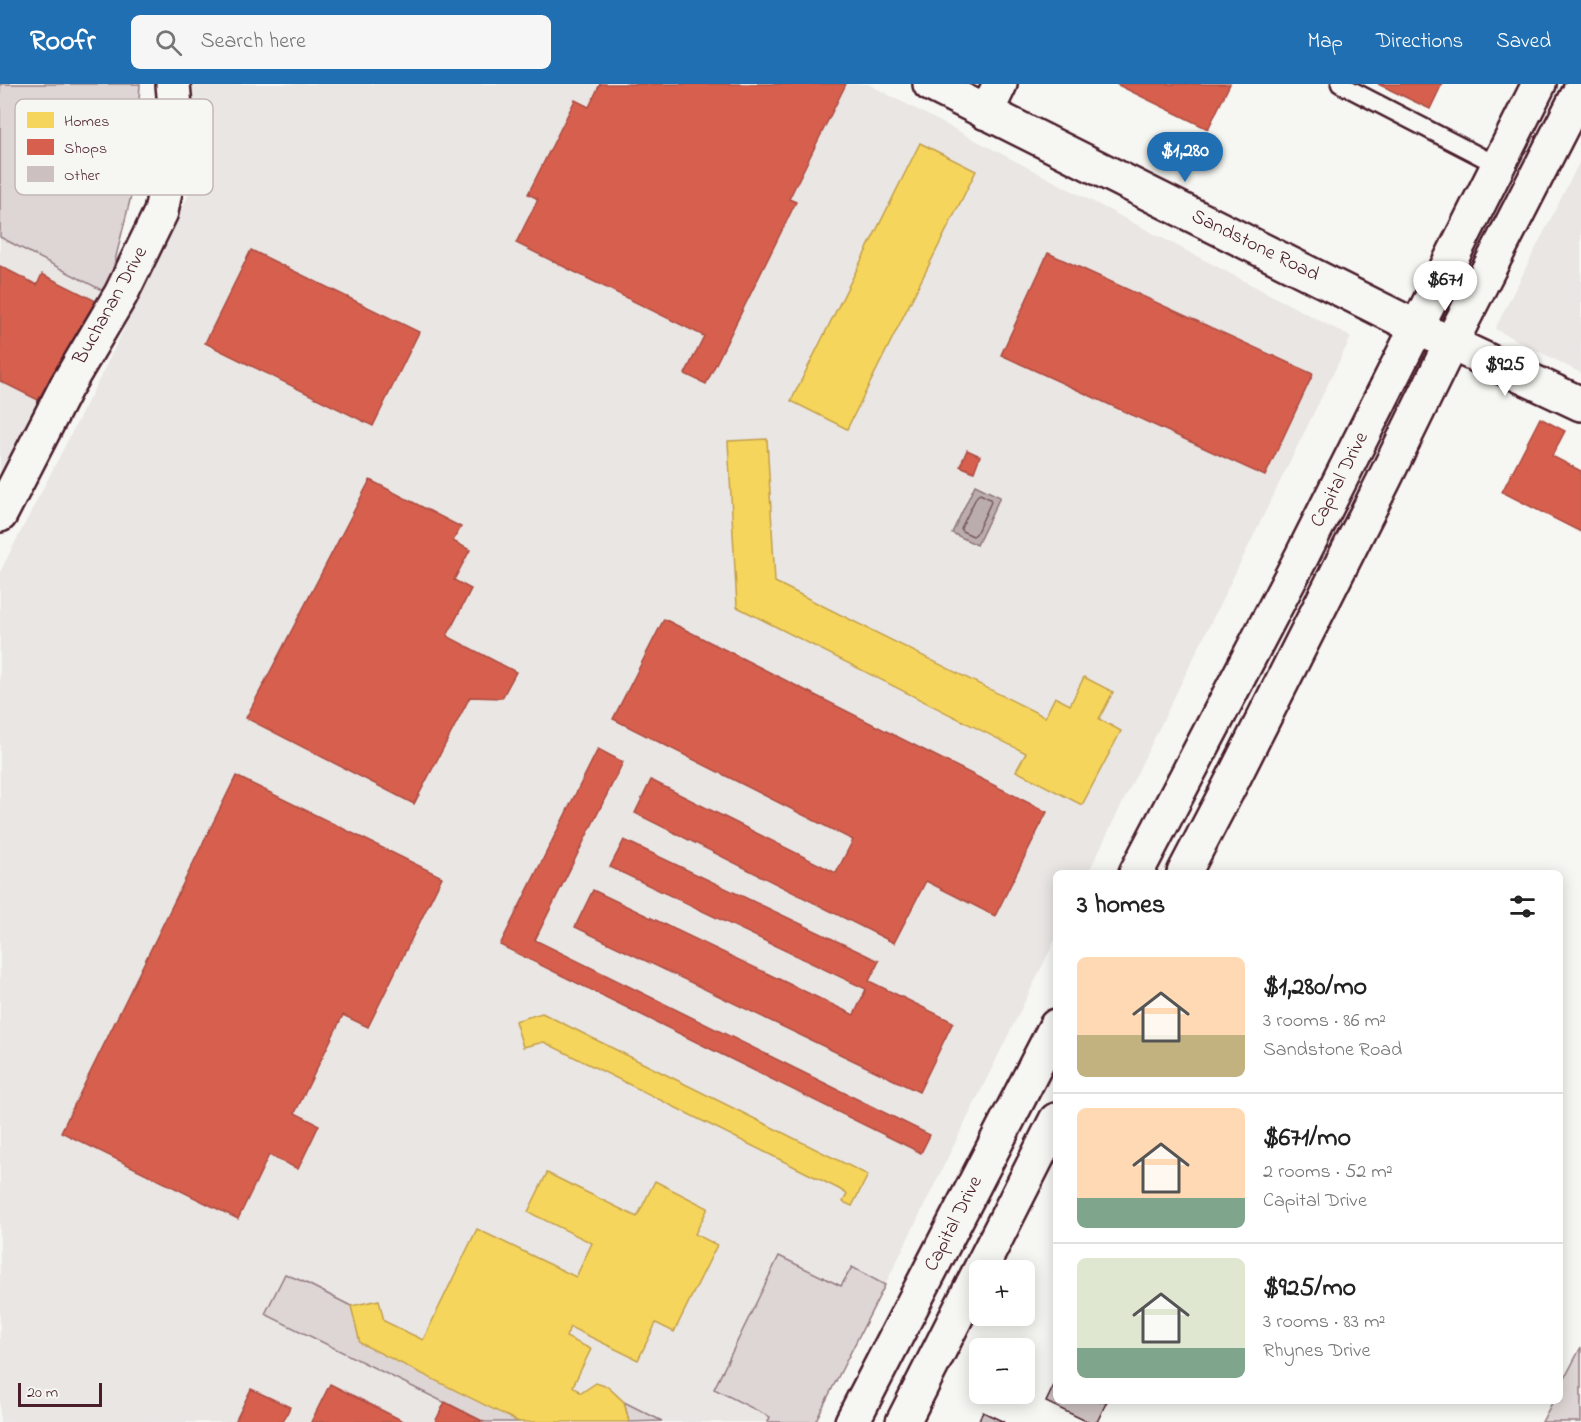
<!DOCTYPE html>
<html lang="en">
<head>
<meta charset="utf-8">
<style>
	:root { --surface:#fff; --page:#f6f6f6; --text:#222; --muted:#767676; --line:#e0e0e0; --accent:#1f6fb2 }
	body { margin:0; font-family:"Indie Flower",sans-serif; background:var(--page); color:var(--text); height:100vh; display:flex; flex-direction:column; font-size:22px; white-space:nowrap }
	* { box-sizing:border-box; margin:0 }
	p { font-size:20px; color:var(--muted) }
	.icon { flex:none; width:33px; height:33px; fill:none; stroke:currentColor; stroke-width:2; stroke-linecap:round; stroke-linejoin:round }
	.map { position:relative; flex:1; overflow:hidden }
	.details { position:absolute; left:1053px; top:786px; width:510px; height:534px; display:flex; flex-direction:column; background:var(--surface); border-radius:9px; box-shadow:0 3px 15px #0003 }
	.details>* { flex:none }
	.fabs { position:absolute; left:969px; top:1176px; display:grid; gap:12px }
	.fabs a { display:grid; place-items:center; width:66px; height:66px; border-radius:9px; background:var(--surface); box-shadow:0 3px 15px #0003; font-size:30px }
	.scale { position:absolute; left:18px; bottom:15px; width:84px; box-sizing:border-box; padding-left:6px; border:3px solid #4a1f2b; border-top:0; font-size:16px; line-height:21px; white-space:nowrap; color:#4a1f2b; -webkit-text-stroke:4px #f6f6f2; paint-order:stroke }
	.price { position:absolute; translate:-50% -51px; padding:0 14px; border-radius:21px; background:#fff; color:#222; font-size:20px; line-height:39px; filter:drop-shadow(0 2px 3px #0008) }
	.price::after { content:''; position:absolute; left:50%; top:36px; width:18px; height:14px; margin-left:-9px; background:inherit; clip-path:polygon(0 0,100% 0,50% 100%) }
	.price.selected { background:var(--accent); color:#fff }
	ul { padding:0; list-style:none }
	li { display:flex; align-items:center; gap:18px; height:150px; padding:0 24px }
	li+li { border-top:2px solid var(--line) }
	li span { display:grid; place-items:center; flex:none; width:168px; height:120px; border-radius:9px; color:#555 }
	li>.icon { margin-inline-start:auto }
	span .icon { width:72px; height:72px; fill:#fffc; stroke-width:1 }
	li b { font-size:26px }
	h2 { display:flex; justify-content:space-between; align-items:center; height:72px; padding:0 24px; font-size:26px }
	header { display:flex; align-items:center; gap:36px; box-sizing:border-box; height:84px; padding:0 30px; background:var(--accent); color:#fff }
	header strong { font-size:28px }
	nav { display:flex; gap:33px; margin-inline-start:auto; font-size:21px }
	.search { width:420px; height:54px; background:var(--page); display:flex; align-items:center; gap:15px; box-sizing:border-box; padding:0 21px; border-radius:9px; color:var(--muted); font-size:22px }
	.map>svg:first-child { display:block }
	.built { fill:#e9e6e3 }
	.green { fill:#ddd6d5; stroke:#947a80; stroke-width:1.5 }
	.water { fill:#bbadae; stroke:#8e747a; stroke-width:1.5 }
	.homes { fill:#f6d55c; stroke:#c29e4d; stroke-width:1.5 }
	.shops { fill:#d6604d; stroke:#ac4c43; stroke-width:1.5 }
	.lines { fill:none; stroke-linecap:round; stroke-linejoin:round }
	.shore { stroke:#77585f; stroke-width:1.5 }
	.building { fill:#ccc1c0; stroke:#4a1f2b; stroke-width:1.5 }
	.lane-casing { stroke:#4a1f2b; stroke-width:21 }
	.street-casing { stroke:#4a1f2b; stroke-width:38 }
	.primary-casing { stroke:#4a1f2b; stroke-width:38 }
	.lane { stroke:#f6f6f2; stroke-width:16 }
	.street { stroke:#f6f6f2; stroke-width:33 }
	.primary { stroke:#f6f6f2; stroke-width:33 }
	.labels { text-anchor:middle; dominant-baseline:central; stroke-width:6; stroke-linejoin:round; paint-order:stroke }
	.street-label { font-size:20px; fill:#4a1f2b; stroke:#f6f6f2 }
	.key { fill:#f6f6f2; stroke:#c2b6b6; stroke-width:1.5 }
	.key-label { font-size:16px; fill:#4a1f2b }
</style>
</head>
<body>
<header>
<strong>Roofr</strong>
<div class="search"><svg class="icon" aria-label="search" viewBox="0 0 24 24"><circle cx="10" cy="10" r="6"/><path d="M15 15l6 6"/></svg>Search here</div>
<nav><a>Map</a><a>Directions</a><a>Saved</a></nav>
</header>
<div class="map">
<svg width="1581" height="1338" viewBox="0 0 1581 1338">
	<rect width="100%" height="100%" fill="#f6f6f2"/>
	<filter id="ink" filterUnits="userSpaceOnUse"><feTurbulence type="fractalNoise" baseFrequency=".0167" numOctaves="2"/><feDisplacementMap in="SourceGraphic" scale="12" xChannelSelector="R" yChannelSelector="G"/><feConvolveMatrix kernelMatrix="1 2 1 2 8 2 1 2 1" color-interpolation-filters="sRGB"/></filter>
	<g filter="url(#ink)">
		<!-- built -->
		<g class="built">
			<path d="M187 0H868L1351 253 1088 789H1056V854L885 1201 812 1338H0V488L101 292 188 112Z"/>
			<path d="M1581 75V289L1495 245Z"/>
			<path d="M0 153 107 209 0 411Z"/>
		</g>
		<!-- green -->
		<g class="green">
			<path d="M0 0H140L134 100 107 209 0 153Z"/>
			<path d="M779 1172 841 1202 852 1183 885 1201 815 1338H768L770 1333 714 1305Z"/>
			<path d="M285 1190 302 1197 351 1222 519 1338H484L265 1230Z"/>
			<path d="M1581 1263V1338H1542L1553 1317H1560V1303Z"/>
			<path d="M624 1318 662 1337 629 1338Z"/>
		</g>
		<!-- water -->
		<path class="water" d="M975 401 1000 413 977 461 952 449Z"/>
		<!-- homes -->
		<g class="homes">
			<path d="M920 59 976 87 847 345 791 317Z"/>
			<path d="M767 355 775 498 1045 633 1055 613 1070 621 1084 593 1113 608 1099 635 1121 647 1082 721 1016 687 1026 669 737 523 728 357Z"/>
			<path d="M542 929 868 1091 852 1122 843 1118 847 1110 839 1105 544 958 523 963 515 937Z"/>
			<path d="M547 1089 637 1133 655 1097 708 1124 695 1150 717 1161 674 1248 656 1239 638 1276 570 1243 566 1253 591 1265 573 1302 581 1309 596 1299 608 1303 624 1318 629 1338H519L360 1259 351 1222 379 1216 384 1237 423 1256 477 1145 576 1193 592 1159 528 1128Z"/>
		</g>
		<!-- shops -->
		<g class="shops">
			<path d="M600 0H846L789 115 796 118 706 300 685 290 704 252 516 159 538 115 528 110 575 16 589 23Z"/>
			<path d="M1116 0H1230L1208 45Z"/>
			<path d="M1378 0H1442L1430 25Z"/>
			<path d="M251 166 419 248 373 342 205 259Z"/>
			<path d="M1048 169 1313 290 1265 392 1001 271Z"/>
			<path d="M0 182 37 201 42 190 98 218 46 320 0 297Z"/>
			<path d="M1540 334 1565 347 1552 372 1581 387V448L1502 408Z"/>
			<path d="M967 366 980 372 974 388 960 382Z"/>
			<path d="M370 396 461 443 453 457 470 466 454 496 471 505 447 552 516 588 502 614 470 613 414 720 246 634Z"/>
			<path d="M664 535 1047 728 995 832 926 797 894 859 635 729 651 696 836 789 853 756 613 635Z"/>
			<path d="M598 665 623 678 535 856 930 1051 921 1069 500 861Z"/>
			<path d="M236 692 442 793 368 943 343 931 295 1029 319 1041 298 1085 269 1071 238 1135 61 1048Z"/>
			<path d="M624 756 879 877 869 897 953 938 919 1008 575 843 593 806 854 931 866 905 610 783Z"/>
			<path d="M330 1300 405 1338H311Z"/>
			<path d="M251 1305 290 1323 283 1338H235Z"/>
			<path d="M445 1318 484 1338H435Z"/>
		</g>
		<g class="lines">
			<!-- shore -->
			<path class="shore" d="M980 410 990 415 991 418 976 450 973 452 962 447 961 444 977 412Z"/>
		</g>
		<!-- building -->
		<g class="building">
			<path d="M1056 1297V1317H1107L1097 1338H1088L1046 1318Z"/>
			<path d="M983 1328 1004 1338H978Z"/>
		</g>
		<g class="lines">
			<!-- lane casing -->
			<g class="lane-casing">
				<path id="lane" d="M1340 0 1499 82"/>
			</g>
			<!-- street casing -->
			<g class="street-casing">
				<g id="street">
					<path d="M930 0 1418 244 1581 320"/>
					<path d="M986 29 1000 0"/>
					<path d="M0 431 66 303 121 210 161 128 177 45 173 0"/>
				</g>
			</g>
			<!-- primary casing -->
			<g class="primary-casing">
				<g id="primary">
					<path d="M1136 789 1302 472 1539 0"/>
					<path d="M1184 789 1231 699 1384 396 1451 259 1581 5"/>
					<path d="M852 1338 1056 942"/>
					<path d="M903 1338 1056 1036"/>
				</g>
			</g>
			<!-- lane -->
			<use href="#lane" class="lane"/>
			<!-- street -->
			<use href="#street" class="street"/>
			<!-- primary -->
			<use href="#primary" class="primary"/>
		</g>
	</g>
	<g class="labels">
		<!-- street labels -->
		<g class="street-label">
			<text transform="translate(1255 162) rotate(26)">Sandstone Road</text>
			<text transform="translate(111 222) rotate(-61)">Buchanan Drive</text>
			<text transform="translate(1340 396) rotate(-63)">Capital Drive</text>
			<text transform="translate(954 1140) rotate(-63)">Capital Drive</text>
		</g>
	</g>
	<!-- legend -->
	<rect x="15" y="15" width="198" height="96" rx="9" class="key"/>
	<rect x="27" y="28" width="27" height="16" fill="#f6d55c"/>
	<rect x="27" y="55" width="27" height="16" fill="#d6604d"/>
	<rect x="27" y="82" width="27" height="16" fill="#ccc1c0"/>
	<g class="key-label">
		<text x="64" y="42">Homes</text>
		<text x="64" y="69">Shops</text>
		<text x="64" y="96">Other</text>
	</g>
</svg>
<div class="fabs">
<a>+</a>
<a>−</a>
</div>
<div class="scale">20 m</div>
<b class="price selected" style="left:1185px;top:99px">$1,280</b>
<b class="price" style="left:1445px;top:228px">$671</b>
<b class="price" style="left:1505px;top:313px">$925</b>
<section class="details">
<h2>3 homes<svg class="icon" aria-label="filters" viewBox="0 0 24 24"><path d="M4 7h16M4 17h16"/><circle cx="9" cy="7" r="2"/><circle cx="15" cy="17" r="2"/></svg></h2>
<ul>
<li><span style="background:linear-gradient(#ffd9b3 65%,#c2b280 0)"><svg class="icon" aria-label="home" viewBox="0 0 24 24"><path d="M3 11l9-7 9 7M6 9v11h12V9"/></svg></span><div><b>$1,280/mo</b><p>3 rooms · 86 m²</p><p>Sandstone Road</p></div></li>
<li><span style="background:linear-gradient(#ffd9b3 75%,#7fa58c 0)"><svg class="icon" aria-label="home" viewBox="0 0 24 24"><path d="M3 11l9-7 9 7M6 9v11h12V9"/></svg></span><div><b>$671/mo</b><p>2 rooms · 52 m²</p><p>Capital Drive</p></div></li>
<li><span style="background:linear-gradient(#dfe7d0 75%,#7fa58c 0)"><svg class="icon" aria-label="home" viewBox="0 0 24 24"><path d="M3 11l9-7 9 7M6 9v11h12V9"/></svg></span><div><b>$925/mo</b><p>3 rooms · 83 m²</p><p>Rhynes Drive</p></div></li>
</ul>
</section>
</div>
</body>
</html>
